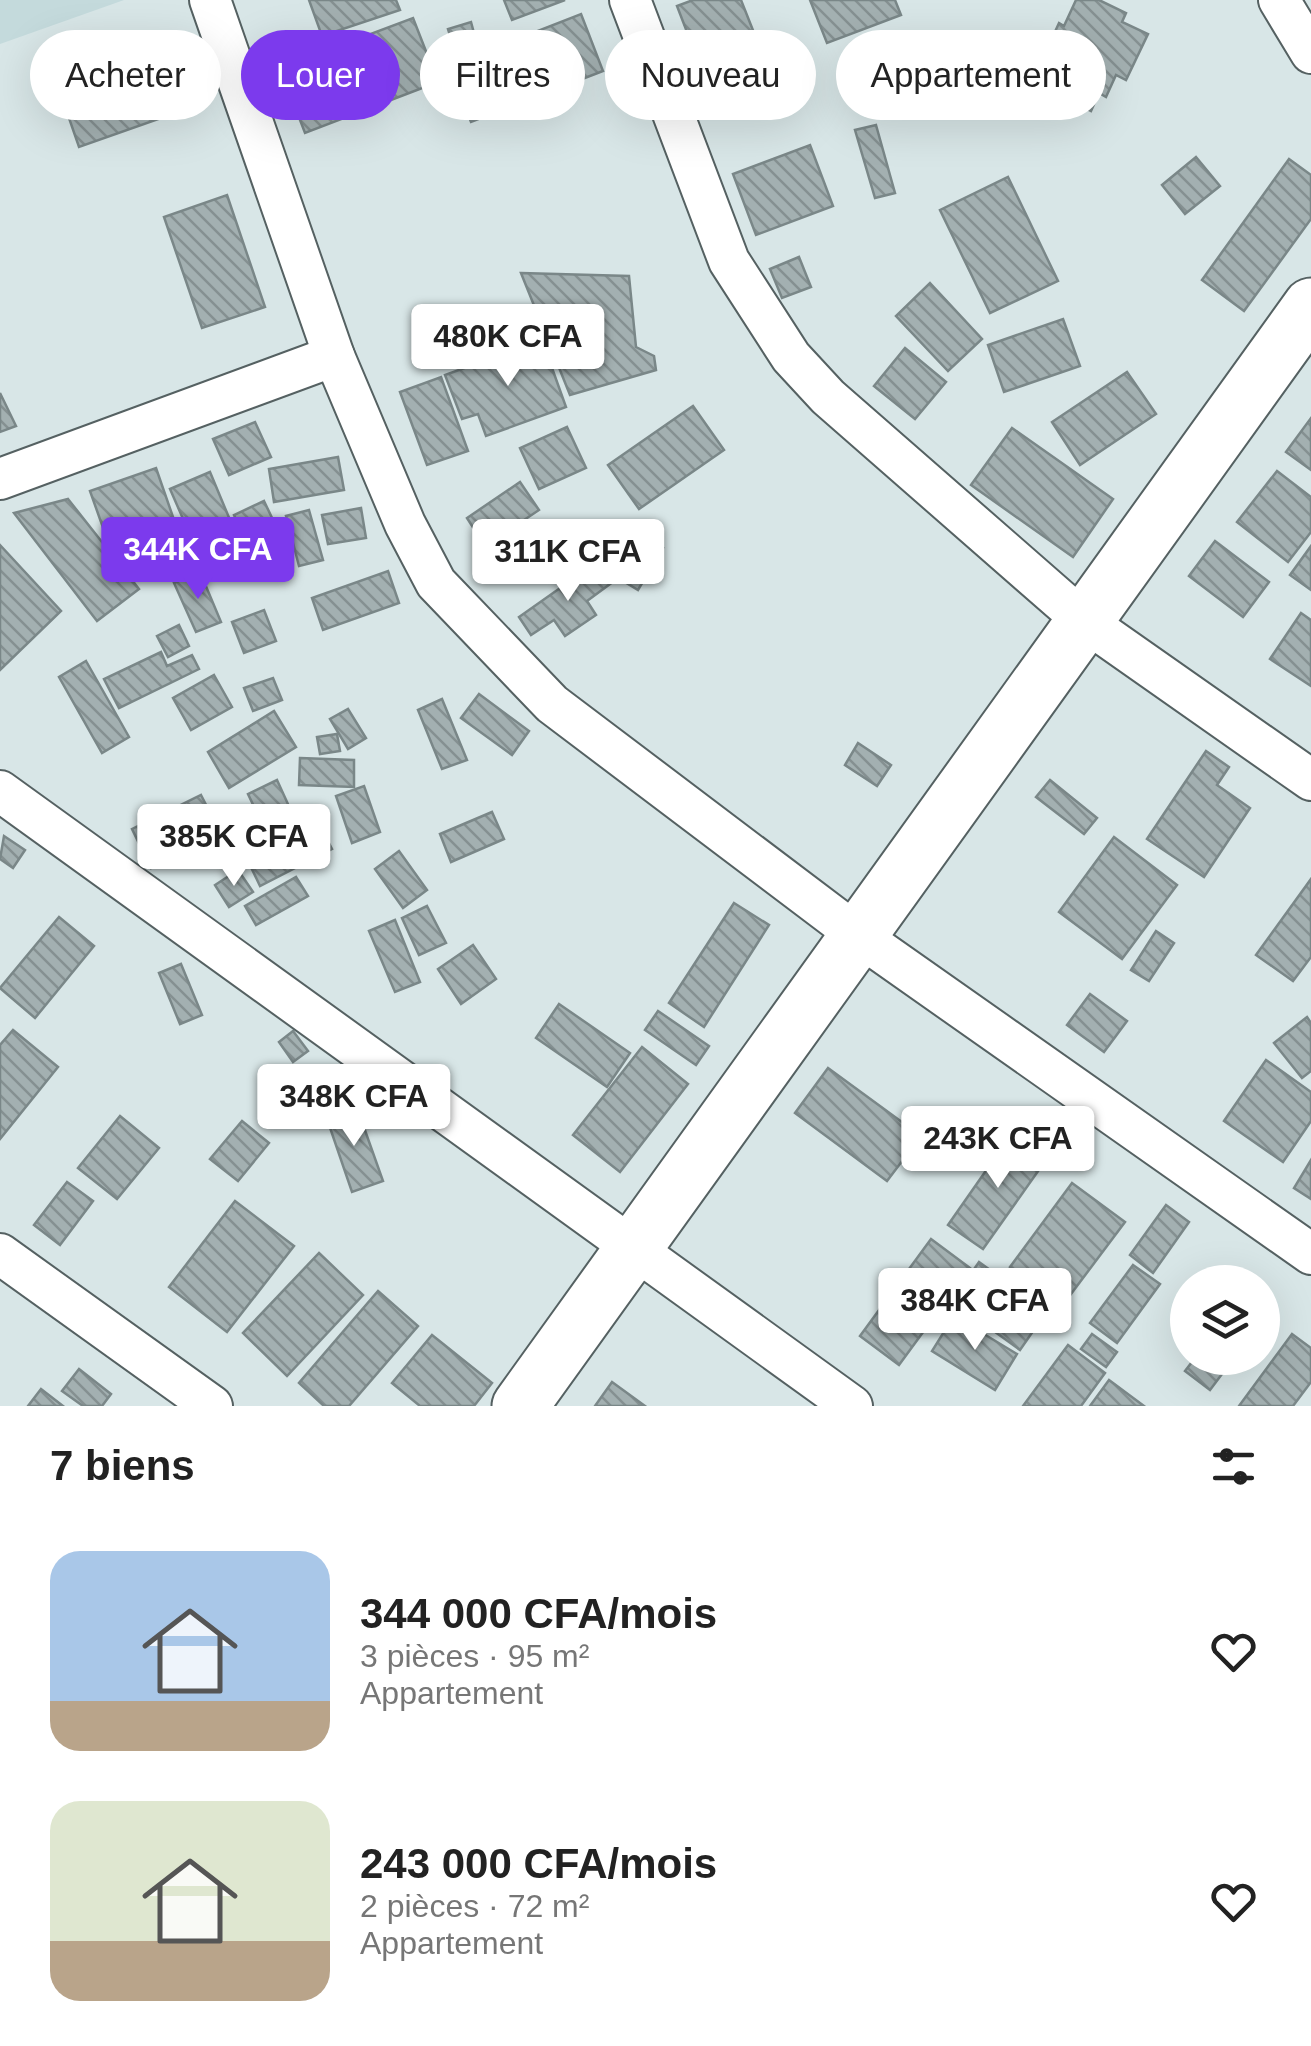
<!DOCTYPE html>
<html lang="fr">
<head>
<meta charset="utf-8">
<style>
	:root { --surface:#fff; --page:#f6f6f6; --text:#222; --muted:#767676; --accent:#7c3aed }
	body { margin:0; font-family:Arial,sans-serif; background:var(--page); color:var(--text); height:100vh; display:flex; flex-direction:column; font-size:38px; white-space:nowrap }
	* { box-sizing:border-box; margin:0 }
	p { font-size:32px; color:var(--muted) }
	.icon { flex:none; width:55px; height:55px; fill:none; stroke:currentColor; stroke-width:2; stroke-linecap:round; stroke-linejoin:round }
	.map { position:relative; height:1406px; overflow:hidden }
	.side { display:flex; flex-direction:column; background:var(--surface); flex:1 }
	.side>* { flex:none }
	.hud { position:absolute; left:30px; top:30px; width:1252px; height:90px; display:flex; gap:20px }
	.tools { position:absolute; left:1170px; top:1265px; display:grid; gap:20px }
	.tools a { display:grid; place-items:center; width:110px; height:110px; border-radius:50%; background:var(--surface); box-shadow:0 10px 40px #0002; font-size:50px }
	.price { position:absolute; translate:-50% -85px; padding:0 22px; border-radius:10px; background:#fff; color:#222; font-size:32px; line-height:65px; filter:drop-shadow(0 2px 5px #0008) }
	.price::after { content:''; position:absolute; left:50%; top:60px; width:30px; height:22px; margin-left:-15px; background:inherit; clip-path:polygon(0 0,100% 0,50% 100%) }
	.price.active { background:var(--accent); color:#fff }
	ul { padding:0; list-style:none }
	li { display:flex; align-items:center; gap:30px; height:250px; padding:0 50px }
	li span { display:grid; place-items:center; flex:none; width:280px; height:200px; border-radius:30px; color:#555 }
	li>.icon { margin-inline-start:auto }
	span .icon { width:120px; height:120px; fill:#fffc; stroke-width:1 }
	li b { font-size:42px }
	h2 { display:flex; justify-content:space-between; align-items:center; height:120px; padding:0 50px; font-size:42px }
	.pill { padding:0 35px; border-radius:45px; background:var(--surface); box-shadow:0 10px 40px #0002; font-size:35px; line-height:90px }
	.pill.active { background:var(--accent); color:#fff }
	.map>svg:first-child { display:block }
	.built { fill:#c4dadc }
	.building { fill:url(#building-back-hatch); stroke:#7a8788; stroke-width:2.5 }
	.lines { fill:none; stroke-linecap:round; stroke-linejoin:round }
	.street-casing { stroke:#556162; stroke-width:44 }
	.secondary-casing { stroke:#556162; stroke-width:59 }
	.street { stroke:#fff; stroke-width:40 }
	.secondary { stroke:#fff; stroke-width:55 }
</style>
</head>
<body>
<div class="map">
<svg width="1311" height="1406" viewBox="0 0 1311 1406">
	<defs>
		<pattern id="building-back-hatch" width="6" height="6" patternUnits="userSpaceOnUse" patternTransform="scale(2.5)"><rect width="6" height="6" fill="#a3b0b1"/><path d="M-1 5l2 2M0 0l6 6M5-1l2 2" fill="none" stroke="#859091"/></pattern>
	</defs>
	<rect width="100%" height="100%" fill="#d8e6e7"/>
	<!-- built -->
	<path class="built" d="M0 0H124L0 44Z"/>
	<!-- building -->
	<g class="building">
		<path d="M309 0H396L400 10 322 36Z"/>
		<path d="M504 0H565L512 20Z"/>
		<path d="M693 0H741L760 48 702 71 677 6Z"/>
		<path d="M810 0H895L901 15 827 43Z"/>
		<path d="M1076 0H1099L1126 13 1122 22 1148 34 1126 80 1116 75 1106 97 1099 93 1091 111 1077 104 1071 115 1027 93 1059 23 1064 26Z"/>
		<path d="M581 14 603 71 471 122 448 66Z"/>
		<path d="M413 18 438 82 305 133 280 68Z"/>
		<path d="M471 22 478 48 456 55 448 29Z"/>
		<path d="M182 50 201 104 79 147 60 92Z"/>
		<path d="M876 125 895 193 875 198 855 130Z"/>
		<path d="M810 145 833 206 756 235 733 174Z"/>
		<path d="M1196 157 1220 186 1185 214 1162 185Z"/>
		<path d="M1289 159 1311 175V219L1244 311 1202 280Z"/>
		<path d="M1008 177 1058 281 990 313 940 210Z"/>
		<path d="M227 195 265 307 202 328 164 217Z"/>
		<path d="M799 257 811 287 782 298 770 269Z"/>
		<path d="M521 273 629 276 636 347 654 356 656 370 570 395Z"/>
		<path d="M930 283 982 339 948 371 896 316Z"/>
		<path d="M1063 319 1080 366 1004 392 988 345Z"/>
		<path d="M542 340 566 407 486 436 478 414 462 419 445 375Z"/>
		<path d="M905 348 946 382 915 419 874 386Z"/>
		<path d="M1127 372 1156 414 1080 465 1052 422Z"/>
		<path d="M441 377 468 451 427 465 400 392Z"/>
		<path d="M0 393 16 426 0 432Z"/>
		<path d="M693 406 724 450 639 509 608 465Z"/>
		<path d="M1311 418V470L1286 452Z"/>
		<path d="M255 422 271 457 229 475 213 439Z"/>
		<path d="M567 427 586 468 539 489 520 448Z"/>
		<path d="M1012 428 1113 499 1073 557 971 485Z"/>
		<path d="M338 457 344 490 274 502 269 469Z"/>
		<path d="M156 468 173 517 107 539 90 491Z"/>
		<path d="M1277 471 1311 497V532L1288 562 1237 522Z"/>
		<path d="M210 472 240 544 201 560 170 489Z"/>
		<path d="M520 482 539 510 485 546 467 518Z"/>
		<path d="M68 499 139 589 97 621 14 513Z"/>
		<path d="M264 501 282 539 252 554 234 515Z"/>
		<path d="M361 508 366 538 328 544 322 515Z"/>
		<path d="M309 510 323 560 299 566 286 516Z"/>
		<path d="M623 523 663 548 638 590 597 565Z"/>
		<path d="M1215 541 1269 582 1243 617 1189 576Z"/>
		<path d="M0 545 61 611 0 670Z"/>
		<path d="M1311 546V590L1290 575Z"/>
		<path d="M590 567 614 581 587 601 596 615 565 636 554 620 531 635 519 617Z"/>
		<path d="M388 571 399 603 323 630 312 598Z"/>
		<path d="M200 572 221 622 196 632 174 583Z"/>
		<path d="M264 610 276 641 244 653 232 622Z"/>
		<path d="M1301 613 1311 620V686L1270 659Z"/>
		<path d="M179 625 189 646 168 657 157 636Z"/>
		<path d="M161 652 167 666 192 655 199 669 119 708 104 679Z"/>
		<path d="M86 661 129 737 102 753 59 677Z"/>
		<path d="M214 675 232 707 191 730 173 698Z"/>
		<path d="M273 678 282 700 253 711 244 688Z"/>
		<path d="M479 694 529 731 512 755 461 718Z"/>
		<path d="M442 699 467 760 442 769 418 710Z"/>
		<path d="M348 709 366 738 348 749 330 719Z"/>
		<path d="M274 711 296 747 229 788 208 752Z"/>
		<path d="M337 734 340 751 320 754 317 737Z"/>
		<path d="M858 743 891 765 877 786 845 765Z"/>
		<path d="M1206 751 1229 767 1217 785 1250 808 1204 877 1147 839Z"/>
		<path d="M300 758 354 760V787L299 785Z"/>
		<path d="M277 780 297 824 269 838 248 794Z"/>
		<path d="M1050 780 1097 818 1084 834 1036 797Z"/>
		<path d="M364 786 380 832 352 843 336 796Z"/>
		<path d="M201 795 221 834 151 868 132 829Z"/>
		<path d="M492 812 504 839 451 862 440 834Z"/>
		<path d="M320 826 332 849 260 886 249 863Z"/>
		<path d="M4 836 25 850 13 868 0 859Z"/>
		<path d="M1114 837 1177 885 1122 959 1059 912Z"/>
		<path d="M399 851 427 890 403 908 375 869Z"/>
		<path d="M238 870 253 892 229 907 215 885Z"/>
		<path d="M296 877 308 896 256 925 245 906Z"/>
		<path d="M1311 879V957L1293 981 1256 955Z"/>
		<path d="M734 903 769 925 704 1027 669 1003Z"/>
		<path d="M427 906 446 943 419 955 402 918Z"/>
		<path d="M59 917 94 946 35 1018 0 988Z"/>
		<path d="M395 920 420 982 395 992 369 931Z"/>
		<path d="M1156 931 1174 943 1149 981 1131 970Z"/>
		<path d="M473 945 496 979 461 1004 438 969Z"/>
		<path d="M181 964 202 1015 180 1024 159 973Z"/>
		<path d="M1090 994 1127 1021 1104 1052 1067 1025Z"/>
		<path d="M559 1004 630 1053 607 1087 536 1038Z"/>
		<path d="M658 1011 709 1046 696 1065 645 1030Z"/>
		<path d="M1307 1017 1311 1023V1071L1302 1078 1274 1043Z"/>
		<path d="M13 1030 58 1067 0 1139V1045Z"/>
		<path d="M293 1031 308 1051 293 1062 279 1042Z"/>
		<path d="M642 1047 688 1084 620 1172 573 1135Z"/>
		<path d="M1266 1060 1311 1092V1121L1283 1162 1224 1121Z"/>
		<path d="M828 1068 921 1136 887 1181 795 1113Z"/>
		<path d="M356 1105 383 1181 352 1192 326 1116Z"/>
		<path d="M120 1116 159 1148 117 1199 78 1168Z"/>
		<path d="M242 1121 269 1143 238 1181 210 1159Z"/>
		<path d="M1013 1132 1048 1157 983 1249 948 1225Z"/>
		<path d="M1311 1160V1199L1294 1188Z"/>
		<path d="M67 1182 93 1201 60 1245 34 1225Z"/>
		<path d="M1072 1183 1125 1222 1062 1306 1010 1267Z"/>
		<path d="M235 1201 294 1246 227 1332 169 1287Z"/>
		<path d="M1166 1205 1189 1222 1153 1273 1130 1255Z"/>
		<path d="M931 1239 970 1268 899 1365 860 1336Z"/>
		<path d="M319 1253 363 1295 287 1376 243 1333Z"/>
		<path d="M979 1262 1047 1311 1020 1350 952 1301Z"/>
		<path d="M1133 1265 1160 1284 1117 1343 1090 1323Z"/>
		<path d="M378 1291 418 1326 349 1406H324L299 1383Z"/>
		<path d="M954 1316 1017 1354 995 1390 932 1351Z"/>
		<path d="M1092 1334 1117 1352 1106 1367 1081 1349Z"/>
		<path d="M1292 1334 1311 1348V1382L1293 1406H1239Z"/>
		<path d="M432 1335 492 1383 474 1406H420L392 1383Z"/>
		<path d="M1068 1345 1105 1373 1081 1406H1023Z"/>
		<path d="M1195 1358H1234L1210 1390 1185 1371Z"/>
		<path d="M79 1369 111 1394 102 1406H83L62 1391Z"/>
		<path d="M1109 1380 1144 1406H1090Z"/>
		<path d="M612 1382 645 1406H595Z"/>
		<path d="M41 1389 63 1406H28Z"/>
	</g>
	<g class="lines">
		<!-- street casing -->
		<g class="street-casing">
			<g id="street">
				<path d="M210 0 334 356 405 524 436 583 552 704 859 936 1311 1254"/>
				<path d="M630 0 729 261 791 357 828 397 1083 620 1311 780"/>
				<path d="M1279 0 1311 53"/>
				<path d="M0 479 334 356"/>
				<path d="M0 791 852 1406"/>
				<path d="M0 1254 212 1406"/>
			</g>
		</g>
		<!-- secondary casing -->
		<g class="secondary-casing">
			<path id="secondary" d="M520 1406 1311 306"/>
		</g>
		<!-- street -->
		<use href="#street" class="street"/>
		<!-- secondary -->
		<use href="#secondary" class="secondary"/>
	</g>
</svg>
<div class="tools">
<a><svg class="icon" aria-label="layers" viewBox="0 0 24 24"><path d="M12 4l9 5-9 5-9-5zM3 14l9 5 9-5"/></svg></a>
</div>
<b class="price" style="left:508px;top:389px">480K CFA</b>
<b class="price active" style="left:198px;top:602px">344K CFA</b>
<b class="price" style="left:568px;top:604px">311K CFA</b>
<b class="price" style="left:234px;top:889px">385K CFA</b>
<b class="price" style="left:354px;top:1149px">348K CFA</b>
<b class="price" style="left:998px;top:1191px">243K CFA</b>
<b class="price" style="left:975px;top:1353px">384K CFA</b>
<div class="hud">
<a class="pill">Acheter</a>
<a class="pill active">Louer</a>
<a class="pill">Filtres</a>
<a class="pill">Nouveau</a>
<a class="pill">Appartement</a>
</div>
</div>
<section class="side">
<h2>7 biens<svg class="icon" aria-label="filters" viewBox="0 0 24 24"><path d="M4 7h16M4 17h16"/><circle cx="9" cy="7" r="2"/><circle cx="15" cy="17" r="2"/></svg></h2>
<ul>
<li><span style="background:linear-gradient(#a9c7e8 75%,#b9a48a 0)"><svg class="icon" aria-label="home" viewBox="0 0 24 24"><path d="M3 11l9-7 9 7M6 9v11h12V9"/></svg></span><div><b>344 000 CFA/mois</b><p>3 pièces · 95 m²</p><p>Appartement</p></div><svg class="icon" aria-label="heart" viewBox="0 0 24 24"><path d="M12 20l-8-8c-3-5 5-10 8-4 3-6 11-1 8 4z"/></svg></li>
<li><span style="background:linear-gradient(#dfe7d0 70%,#b9a48a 0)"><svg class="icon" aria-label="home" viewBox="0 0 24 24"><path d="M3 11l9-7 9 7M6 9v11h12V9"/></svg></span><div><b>243 000 CFA/mois</b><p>2 pièces · 72 m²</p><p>Appartement</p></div><svg class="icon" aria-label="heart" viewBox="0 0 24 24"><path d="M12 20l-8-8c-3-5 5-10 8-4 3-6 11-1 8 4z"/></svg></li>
</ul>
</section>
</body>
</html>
